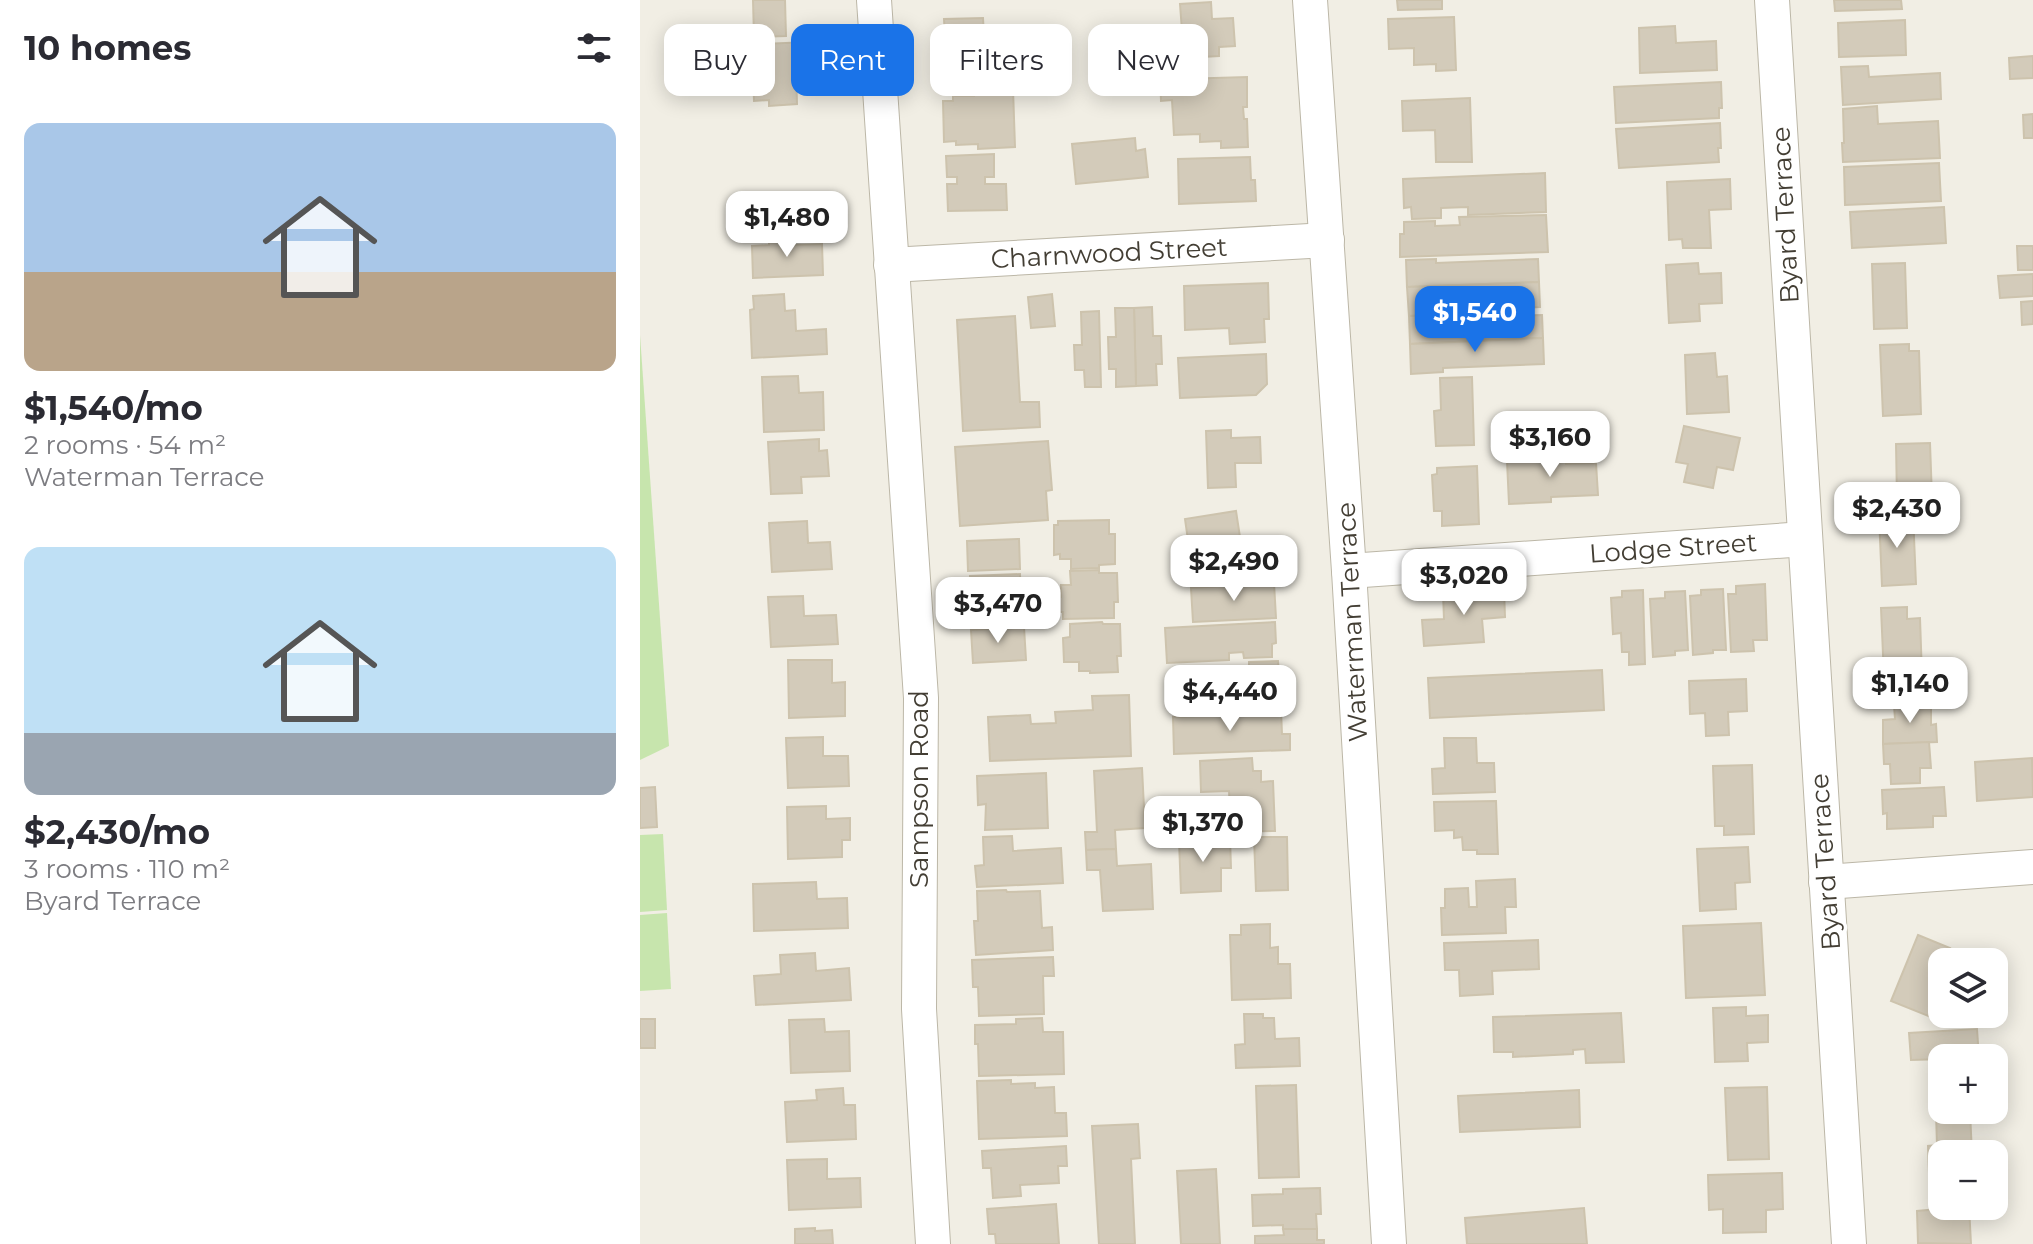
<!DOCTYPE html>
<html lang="en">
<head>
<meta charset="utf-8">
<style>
	:root { --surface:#fff; --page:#f2f2f3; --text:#2b2b33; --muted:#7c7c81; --accent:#1a73e8 }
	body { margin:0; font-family:Montserrat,sans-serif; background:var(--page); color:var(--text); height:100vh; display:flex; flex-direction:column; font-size:30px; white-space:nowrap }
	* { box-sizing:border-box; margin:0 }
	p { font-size:26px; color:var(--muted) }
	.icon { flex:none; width:44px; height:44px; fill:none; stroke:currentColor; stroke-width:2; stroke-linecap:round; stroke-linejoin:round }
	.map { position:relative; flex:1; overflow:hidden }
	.side { display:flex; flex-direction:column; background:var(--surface); width:640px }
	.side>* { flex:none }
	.guide { position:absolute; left:24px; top:24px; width:760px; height:72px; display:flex; gap:16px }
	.buttons { position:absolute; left:1288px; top:948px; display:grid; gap:16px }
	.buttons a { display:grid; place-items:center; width:80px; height:80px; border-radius:16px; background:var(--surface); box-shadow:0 4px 20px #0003; font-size:40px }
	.price { position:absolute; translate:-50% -68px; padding:0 18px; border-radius:16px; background:#fff; color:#222; font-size:26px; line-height:52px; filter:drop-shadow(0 2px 4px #0008) }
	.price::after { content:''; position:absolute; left:50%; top:48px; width:24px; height:18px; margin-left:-12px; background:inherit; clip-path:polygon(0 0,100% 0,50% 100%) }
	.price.selected { background:var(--accent); color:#fff }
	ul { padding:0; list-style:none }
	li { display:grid; align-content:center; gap:16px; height:424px; padding:0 24px }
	li span { display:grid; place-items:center; height:248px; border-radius:16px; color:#555 }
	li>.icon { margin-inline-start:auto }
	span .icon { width:144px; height:144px; fill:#fffc; stroke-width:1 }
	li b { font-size:34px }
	h2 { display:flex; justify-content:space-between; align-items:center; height:96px; padding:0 24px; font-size:34px }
	.tag { padding:0 28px; border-radius:16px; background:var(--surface); box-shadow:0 4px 20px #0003; font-size:28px; line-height:72px }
	.tag.selected { background:var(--accent); color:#fff }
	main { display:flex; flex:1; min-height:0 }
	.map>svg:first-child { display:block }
	.green { fill:#c7e5ad }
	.building { fill:#d3cbba; stroke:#cdc3ad; stroke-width:2 }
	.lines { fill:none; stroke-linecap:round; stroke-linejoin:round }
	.minor-casing { stroke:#bcb7a7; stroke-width:36 }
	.minor { stroke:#fff; stroke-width:34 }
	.labels { text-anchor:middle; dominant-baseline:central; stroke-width:7; stroke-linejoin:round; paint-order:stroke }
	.street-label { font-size:26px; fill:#433e34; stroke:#fff }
</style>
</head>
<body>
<main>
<section class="side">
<h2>10 homes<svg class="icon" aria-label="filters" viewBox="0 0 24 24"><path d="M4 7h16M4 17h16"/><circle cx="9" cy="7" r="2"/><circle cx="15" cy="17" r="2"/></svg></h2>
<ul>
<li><span style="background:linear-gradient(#a9c7e8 60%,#b9a48a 0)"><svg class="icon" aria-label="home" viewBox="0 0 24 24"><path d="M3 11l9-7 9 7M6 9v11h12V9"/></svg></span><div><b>$1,540/mo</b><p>2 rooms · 54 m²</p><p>Waterman Terrace</p></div></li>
<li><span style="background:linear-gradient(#bfe0f5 75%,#9aa5b1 0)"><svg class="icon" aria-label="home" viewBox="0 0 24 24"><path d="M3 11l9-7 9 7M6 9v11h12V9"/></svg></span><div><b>$2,430/mo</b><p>3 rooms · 110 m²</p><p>Byard Terrace</p></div></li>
</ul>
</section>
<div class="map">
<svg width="1393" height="1244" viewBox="0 0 1393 1244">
	<rect width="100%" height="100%" fill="#f1eee4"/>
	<!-- green -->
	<g class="green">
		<path d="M0 335 29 746 0 760Z"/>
		<path d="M23 834 27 910 0 912V835Z"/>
		<path d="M27 913 31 989 0 991V915Z"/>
	</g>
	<!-- building -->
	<g class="building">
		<path d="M113 0H145L146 36 114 37Z"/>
		<path d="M757 0H802V9L758 10Z"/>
		<path d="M1194 0H1261L1262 9 1195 11Z"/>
		<path d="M571 2 572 19 593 18 595 46 579 47V56L544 58 540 4Z"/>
		<path d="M814 17 816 70 796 71V64L774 65V48L749 49 748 19Z"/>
		<path d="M343 18 346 73 307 75 304 19Z"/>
		<path d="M1265 20 1266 55 1199 57 1198 23Z"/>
		<path d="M1035 26 1036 43 1076 41 1077 70 1000 73 999 28Z"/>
		<path d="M168 42 169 69 156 70 157 104 129 106V100L114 101 113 72 103 73 101 45Z"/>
		<path d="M1393 56V78L1370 79 1369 58Z"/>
		<path d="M1228 66 1229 77 1300 73 1301 99 1203 105 1201 67Z"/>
		<path d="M540 73V79L607 77V107H603L604 119H607L608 147 581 148V141L560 142V134L534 135 532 100 521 101 520 74Z"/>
		<path d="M1081 82 1082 108H1079V118L976 123 974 87Z"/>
		<path d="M373 89 375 147 338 149V144L316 145V141L304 142 303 101H313V96H334V91Z"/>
		<path d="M830 98 832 162H796L795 130 763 131 762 101Z"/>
		<path d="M1237 106 1238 124 1298 121 1300 158 1203 162 1202 143H1204L1203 109Z"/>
		<path d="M1393 114V138H1384L1383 115Z"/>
		<path d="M1080 123 1081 148H1078L1079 162 979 168 976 129Z"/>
		<path d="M495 138 496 151 505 149 508 177 436 184 432 144Z"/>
		<path d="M354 154V177H345V184H366L367 210 308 211 307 184H317V177H307L306 156Z"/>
		<path d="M610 157 611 180H615L616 201 539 204 538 159Z"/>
		<path d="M1299 163 1301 201 1205 205 1204 167Z"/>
		<path d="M905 173 906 212 828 215V207L801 208V218L772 219 771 207 764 208 763 179Z"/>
		<path d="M1090 179 1091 209 1069 210 1071 248H1043L1042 239 1029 240 1027 182Z"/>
		<path d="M1304 207 1306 243 1212 248 1210 212Z"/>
		<path d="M906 215 908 252 760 257V234H764V222L795 221V226L820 225 819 217Z"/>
		<path d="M154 236 155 245 182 244 183 275 113 278 112 246 129 245V237Z"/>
		<path d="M1377 246H1393V270H1378Z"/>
		<path d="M796 259V263L898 259 899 282 767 287 766 260Z"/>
		<path d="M1058 263 1059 274 1081 273 1082 303 1059 304 1060 321 1029 323 1026 265Z"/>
		<path d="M1265 263 1267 328 1234 329 1232 264Z"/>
		<path d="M1393 274V296L1360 298 1358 276Z"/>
		<path d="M899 282 900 307 800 311V315L769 316 767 287Z"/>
		<path d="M628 283 629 319H624L625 342 590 344 589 328 545 330 544 286Z"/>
		<path d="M144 294 145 311 155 310 156 331 186 329 187 354 112 358 110 310 114 309 113 296Z"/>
		<path d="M412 294 415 326 391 328 388 297Z"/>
		<path d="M1393 301V324L1382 325 1381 302Z"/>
		<path d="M512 307 513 336H521L522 364H516L517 385 496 386 494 308Z"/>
		<path d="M475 308H494L496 386 476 387V369H469L468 337H476Z"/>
		<path d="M459 311 461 387H445L444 370H435L434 345H442L441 312Z"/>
		<path d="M800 315V318L902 315 903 338 770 344 769 316Z"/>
		<path d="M375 316 380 402H399L400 427 323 431 317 320Z"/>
		<path d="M903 338 904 364 803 368V372L771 374 770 344Z"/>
		<path d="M1269 344V351H1279L1281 414 1243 416 1240 345Z"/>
		<path d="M1075 353 1077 377 1087 376 1089 412 1047 414 1045 355Z"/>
		<path d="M626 354 627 384 616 395 540 398 538 358Z"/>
		<path d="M158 376 159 393 183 392 184 430 124 432 122 377Z"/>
		<path d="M832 377 834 445 796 446 794 411 801 410 800 378Z"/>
		<path d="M1044 426 1100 438 1093 470 1077 467 1073 488 1044 482 1048 464 1036 462Z"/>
		<path d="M591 430V438L620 437 621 463H595L596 487 568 488 566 431Z"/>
		<path d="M179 439V451L187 450 189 476 161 477 162 493 131 494 128 442Z"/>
		<path d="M408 441 412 490 406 491 408 520 320 526 315 447Z"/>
		<path d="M1290 443 1292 498 1257 499 1256 444Z"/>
		<path d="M925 452 926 464 956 463 958 495 911 497V502L869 504 867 461 901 459V453Z"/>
		<path d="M837 466 839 524 802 526V511H794L792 475 797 474V468Z"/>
		<path d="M596 511 605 570 559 576 555 553 550 554 545 519Z"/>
		<path d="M1273 514 1276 584 1242 586 1239 515Z"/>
		<path d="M469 520V534H475V564L459 565V568L431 569V559H420V554L414 555V525H418V521Z"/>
		<path d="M167 521 168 543 190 542 192 569 132 572 129 523Z"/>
		<path d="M379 539 380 569 328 571 327 541Z"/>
		<path d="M459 570V573H477L478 602H474V618L423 619V612H419V597H421V585H431L430 571Z"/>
		<path d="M380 574 381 604 332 606 330 576Z"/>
		<path d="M634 583 636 618 553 622 551 588Z"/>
		<path d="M1125 584 1127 640H1113L1114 651 1091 652 1088 594H1096V586Z"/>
		<path d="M864 589 865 617 842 619 844 642 784 646 782 620 804 619 803 593Z"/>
		<path d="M1083 589 1086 650H1073V653L1053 655 1050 596 1061 595V590Z"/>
		<path d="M1003 590 1005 664 989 665V652H982L981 633 973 634 971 598 982 597V591Z"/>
		<path d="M1045 591 1048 650 1035 651V655L1013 657 1010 599 1025 598V592Z"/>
		<path d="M163 596 164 616 196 615 198 644 131 647 128 597Z"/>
		<path d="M1267 607V619L1280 618 1282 676 1244 677 1241 608Z"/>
		<path d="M462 622 463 624H480L481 656H477L478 672 450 673V671H439V662H424L423 638 430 637V624Z"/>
		<path d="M635 622 636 643 632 644V657L604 658 603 652 589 653V660L527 663 525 628Z"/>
		<path d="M384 627 386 660 333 663 331 630Z"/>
		<path d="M148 660H192V683L205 682V716L149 718Z"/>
		<path d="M638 661 639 674H643L645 701 535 706 533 670 609 666V662Z"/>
		<path d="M962 670 964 710 790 718 788 678Z"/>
		<path d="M1106 679 1107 711 1088 712 1089 735 1066 736 1065 713 1050 714 1049 681Z"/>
		<path d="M489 695 491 756 350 761 348 717 390 715 391 724 416 723 415 712 453 710 452 696Z"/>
		<path d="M1291 704V725L1296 724 1297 742 1243 744V720L1255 719 1254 705Z"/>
		<path d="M641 710 642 734H650V750L534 754 533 717 608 714V711Z"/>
		<path d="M183 737V756H208L209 786 148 788 146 738Z"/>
		<path d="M804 738H836L837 763H854L855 792 793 794 792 769 805 768Z"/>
		<path d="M1289 742 1291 768H1280V783L1251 784 1250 764H1244L1243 744Z"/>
		<path d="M612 758 613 771H621V782L633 781 635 831 591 832 589 791 561 792 560 761Z"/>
		<path d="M1392 758 1393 797 1337 801 1335 762Z"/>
		<path d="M1112 765 1114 834 1084 835V826H1075L1073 766Z"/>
		<path d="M502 768 505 828 475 830 476 849 446 850 445 832H457L454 771Z"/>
		<path d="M406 773 408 828 345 830 346 804 338 805 337 776Z"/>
		<path d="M15 787 17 827 0 828V788Z"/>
		<path d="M1304 787 1306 816H1293V827L1247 829V813L1243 814 1242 790Z"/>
		<path d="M856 801 858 854H837V850H823L822 837 814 838V830L795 831 794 802Z"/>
		<path d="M186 806V819L210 818V840H202V857L148 859 147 807Z"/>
		<path d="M372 836 373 851 421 848 423 883 337 887 335 866 344 865 343 837Z"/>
		<path d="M614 837H647L648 890 616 891Z"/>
		<path d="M590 838 591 868H581V891L541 893 539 840Z"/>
		<path d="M1108 847 1110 882 1095 883 1096 909 1060 911 1057 849Z"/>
		<path d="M476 849 477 866 511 864 513 909 463 911 460 870H447L446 850Z"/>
		<path d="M875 879 876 907H865L866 933 802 935 801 908H805V889L828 888 829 907H837L836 881Z"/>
		<path d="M176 882 177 899 207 898 208 928 114 931 113 884Z"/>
		<path d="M366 890 367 892 400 891 402 928 412 927 413 950 336 955 334 921H338L337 891Z"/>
		<path d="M1121 923 1125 995 1046 998 1043 926Z"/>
		<path d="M630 924V948L638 947V964H650L651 998 592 1000 590 935H601V925Z"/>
		<path d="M1278 935 1310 948 1304 962H1302V967L1291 993 1302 997V1004L1296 1019 1251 1001Z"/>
		<path d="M898 940 899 969 852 971 853 994 820 996 819 970H805L804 943Z"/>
		<path d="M175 953 176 971 209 968 211 1000 116 1005 114 976 141 974 140 955Z"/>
		<path d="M413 957 414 976H403L404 1014 339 1016 338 987H333L332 960Z"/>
		<path d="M1106 1007V1016L1128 1015V1042L1107 1043 1108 1061 1075 1062 1073 1008Z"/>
		<path d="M981 1013 984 1062 946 1063 945 1049 933 1050V1054L873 1057V1052H854L853 1017Z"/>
		<path d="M604 1014H623V1018H634L635 1039 659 1038 660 1066 596 1068 595 1045 605 1044Z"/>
		<path d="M402 1018 403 1032H423L424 1074 339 1076 338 1044H335V1025L376 1024V1019Z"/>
		<rect x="0" y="1019" width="15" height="29"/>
		<path d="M184 1019 185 1032 209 1031 210 1071 151 1073 149 1020Z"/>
		<path d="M1337 1029 1339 1058 1271 1060 1269 1033Z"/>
		<path d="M371 1080V1084L395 1083V1088L414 1087 415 1113H426L427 1136 339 1139 337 1081Z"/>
		<path d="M656 1085 659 1177 619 1178 616 1086Z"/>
		<path d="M1127 1087 1129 1159 1088 1160 1085 1088Z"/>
		<path d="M203 1088 204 1105H215L216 1139 147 1142 145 1102 177 1100 176 1090Z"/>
		<path d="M939 1090 940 1127 820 1132 818 1096Z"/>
		<path d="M1330 1112 1332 1154H1302V1172L1289 1173 1288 1146 1297 1145 1296 1113Z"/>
		<path d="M498 1124 500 1158 491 1159 495 1244H459L452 1126Z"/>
		<path d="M426 1146 427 1166H418L419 1183 380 1185 381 1196 353 1198 351 1168H343L342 1151Z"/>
		<path d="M187 1159V1179L220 1178 221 1207 149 1210 147 1160Z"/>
		<path d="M576 1169 580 1244H541L537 1171Z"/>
		<path d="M1142 1173 1143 1209 1126 1210V1232L1083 1233V1209L1069 1210 1068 1175Z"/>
		<path d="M680 1188 681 1214H676L677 1229H643V1225L613 1226 612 1195 643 1194V1189Z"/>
		<path d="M1299 1196H1302V1206H1329L1331 1244 1278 1243 1277 1211 1299 1209Z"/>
		<path d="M416 1204 419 1244H356L355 1234H349L347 1209Z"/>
		<path d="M944 1208 947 1244H827L825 1218Z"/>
		<path d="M175 1228V1231L192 1230 193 1244H155V1229Z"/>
		<path d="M643 1229H677V1240H684V1244H615V1236L644 1235Z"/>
	</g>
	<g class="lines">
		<!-- minor casing -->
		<g class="minor-casing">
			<g id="minor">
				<path d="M234 0 281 698 279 1009 293 1244"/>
				<path d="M670 0 709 571 749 1244"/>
				<path d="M1132 0 1209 1244"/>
				<path d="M251 265 687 240"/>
				<path d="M709 571 1165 539"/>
				<path d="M1186 882 1393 867"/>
			</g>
		</g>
		<!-- minor -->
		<use href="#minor" class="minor"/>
	</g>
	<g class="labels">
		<!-- street labels -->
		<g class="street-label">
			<text transform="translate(1145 215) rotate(-93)">Byard Terrace</text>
			<text transform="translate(469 253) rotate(-3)">Charnwood Street</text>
			<text transform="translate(1033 548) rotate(-4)">Lodge Street</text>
			<text transform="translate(712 622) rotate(-93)">Waterman Terrace</text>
			<text transform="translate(279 789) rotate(-90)">Sampson Road</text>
			<text transform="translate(1185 862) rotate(-94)">Byard Terrace</text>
		</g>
	</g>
</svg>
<div class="buttons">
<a><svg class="icon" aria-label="layers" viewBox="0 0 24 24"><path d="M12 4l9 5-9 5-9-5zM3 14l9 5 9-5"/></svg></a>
<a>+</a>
<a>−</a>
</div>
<b class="price" style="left:147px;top:259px">$1,480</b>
<b class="price selected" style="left:835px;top:354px">$1,540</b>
<b class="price" style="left:910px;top:479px">$3,160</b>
<b class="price" style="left:1257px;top:550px">$2,430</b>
<b class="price" style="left:594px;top:603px">$2,490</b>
<b class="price" style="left:824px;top:617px">$3,020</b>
<b class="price" style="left:358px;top:645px">$3,470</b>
<b class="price" style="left:1270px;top:725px">$1,140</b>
<b class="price" style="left:590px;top:733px">$4,440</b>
<b class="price" style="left:563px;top:864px">$1,370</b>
<div class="guide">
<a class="tag">Buy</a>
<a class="tag selected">Rent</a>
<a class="tag">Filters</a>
<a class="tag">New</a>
</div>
</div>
</main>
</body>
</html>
